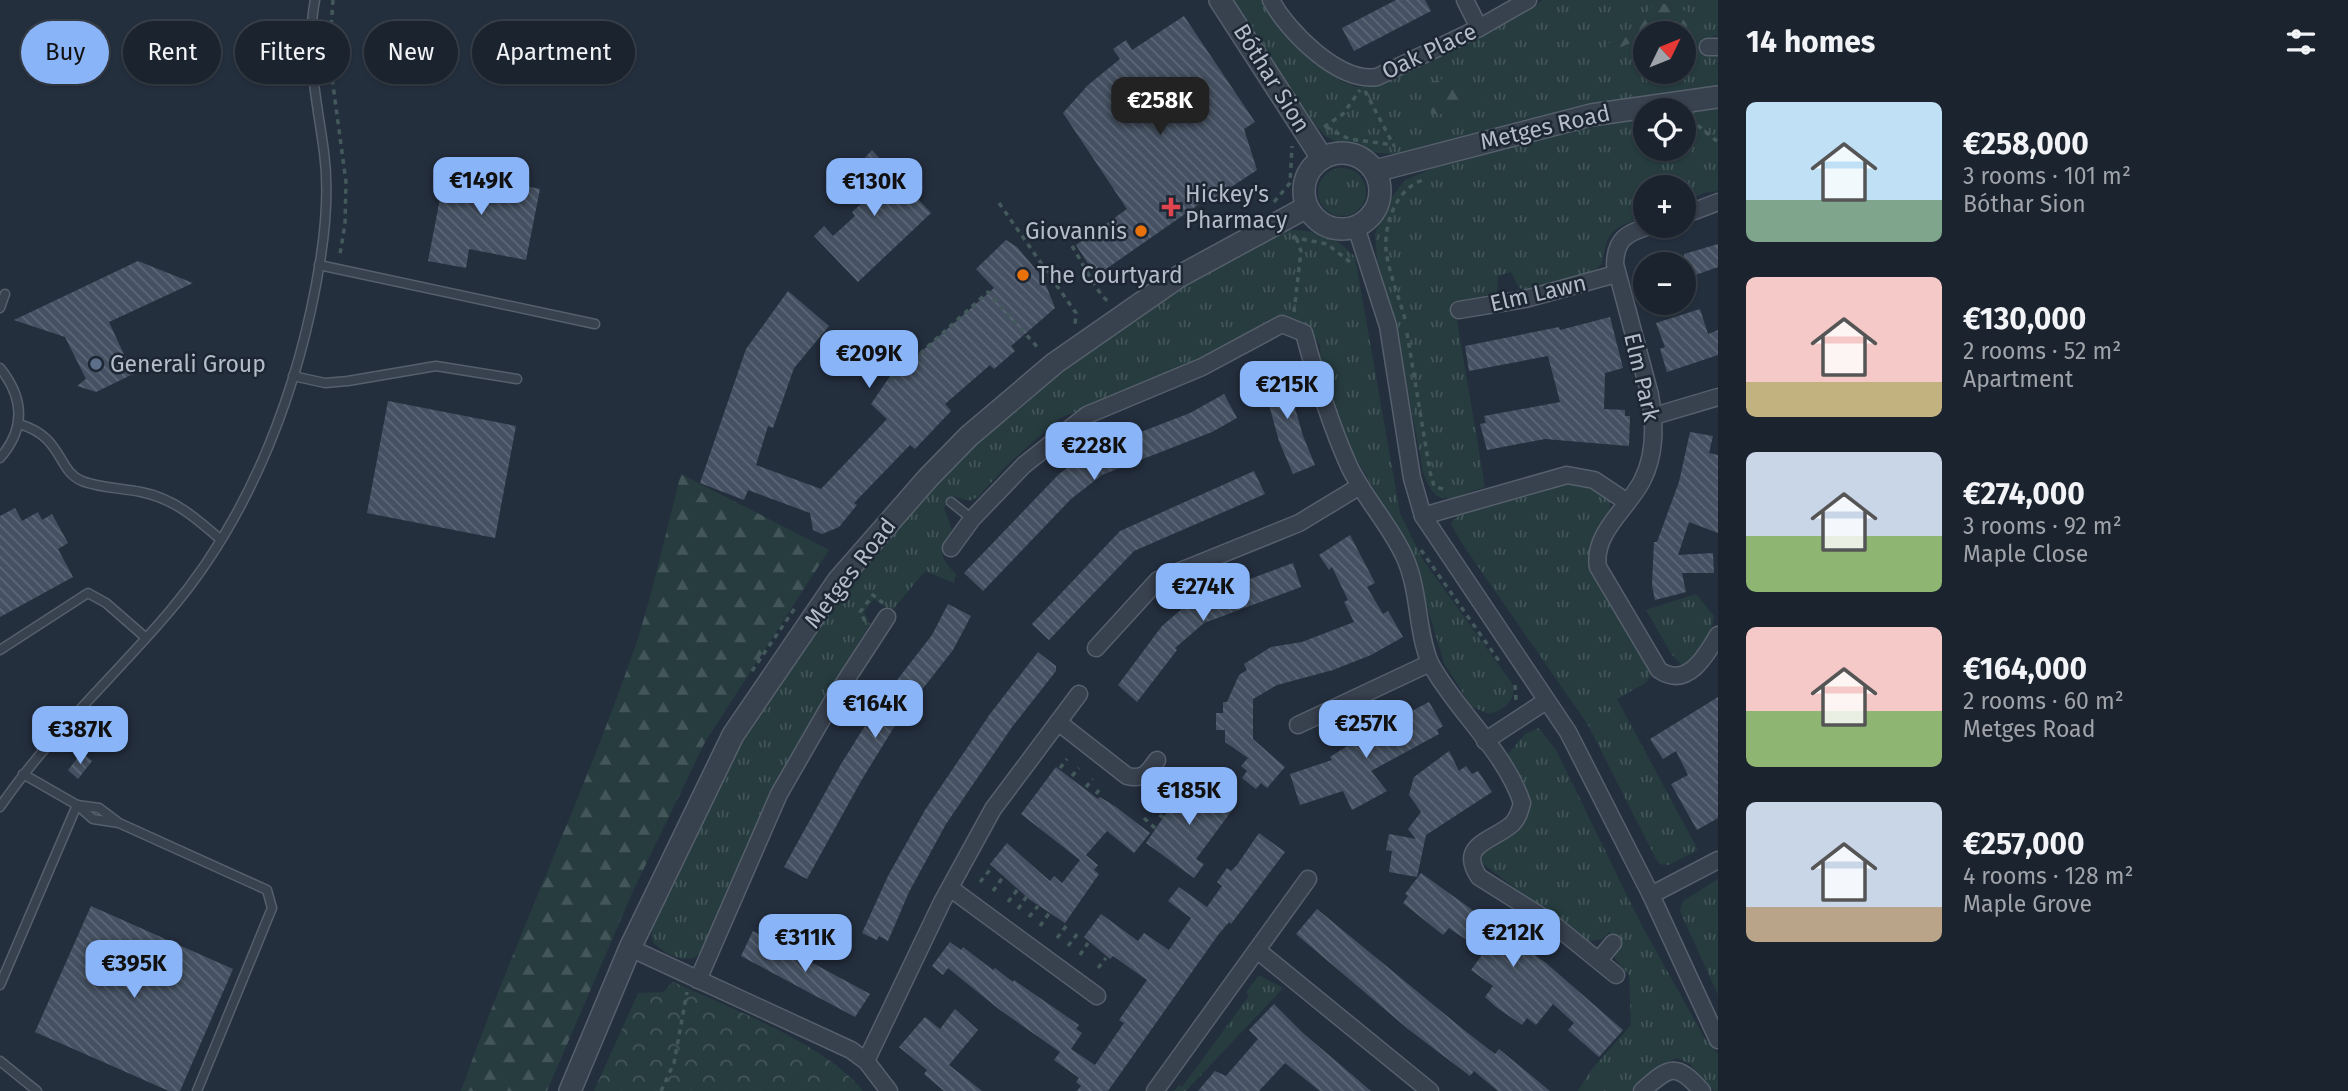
<!DOCTYPE html>
<html lang="en">
<head>
<meta charset="utf-8">
<style>
	:root { --surface:#1b232e; --page:#282f3a; --text:#f1f3f6; --muted:#a0a4aa; --line:#39404a; --accent:#8ab4f8 }
	body { margin:0; font-family:"Fira Sans",sans-serif; background:var(--page); color:var(--text); height:100vh; display:flex; flex-direction:column; font-size:26px; white-space:nowrap }
	* { box-sizing:border-box; margin:0 }
	p { font-size:23px; color:var(--muted) }
	.icon { flex:none; width:38px; height:38px; fill:none; stroke:currentColor; stroke-width:2; stroke-linecap:round; stroke-linejoin:round }
	.map { position:relative; flex:1; overflow:hidden }
	.sheet { display:flex; flex-direction:column; background:var(--surface); width:630px }
	.sheet>* { flex:none }
	.banner { position:absolute; left:21px; top:21px; width:665px; height:63px; display:flex; gap:14px }
	.needle { width:46px; rotate:47deg }
	.buttons { position:absolute; left:1633px; top:21px; display:grid; gap:14px }
	.buttons a { display:grid; place-items:center; width:63px; height:63px; border-radius:50%; background:var(--surface); box-shadow:0 2px 5px #0004,0 0 0 2px var(--line); font-size:35px }
	.price { position:absolute; translate:-50% -60px; padding:0 16px; border-radius:14px; background:var(--accent); color:#111; font-size:23px; line-height:46px; filter:drop-shadow(0 2px 4px #0008) }
	.price::after { content:''; position:absolute; left:50%; top:42px; width:21px; height:16px; margin-left:-10px; background:inherit; clip-path:polygon(0 0,100% 0,50% 100%) }
	.price.selected { background:#222; color:#fff }
	ul { padding:0; list-style:none }
	li { display:flex; align-items:center; gap:21px; height:175px; padding:0 28px }
	li span { display:grid; place-items:center; flex:none; width:196px; height:140px; border-radius:10px; color:#555 }
	li>.icon { margin-inline-start:auto }
	span .icon { width:84px; height:84px; fill:#fffc; stroke-width:1 }
	li b { font-size:30px }
	h2 { display:flex; justify-content:space-between; align-items:center; height:84px; padding:0 28px; font-size:30px }
	.tag { padding:0 24px; border-radius:32px; background:var(--surface); box-shadow:0 2px 5px #0004,0 0 0 2px var(--line); font-size:24px; line-height:63px }
	.tag.selected { background:var(--accent); color:#111 }
	main { display:flex; flex:1; min-height:0 }
	.map>svg:first-child { display:block }
	.grass { fill:url(#grass-tufts); fill-rule:evenodd }
	.forest { fill:url(#forest-firs) }
	.park { fill:url(#park-crowns) }
	.building { fill:url(#building-back-hatch) }
	.lines { fill:none; stroke-linecap:round; stroke-linejoin:round }
	.service-casing { stroke:#565f6c; stroke-width:11 }
	.minor-casing { stroke:#565f6c; stroke-width:19 }
	.tertiary-casing { stroke:#565f6c; stroke-width:24 }
	.path { stroke:#44595c; stroke-width:3.5; stroke-dasharray:5 5; stroke-linecap:butt }
	.service { stroke:#38414e; stroke-width:8 }
	.minor { stroke:#38414e; stroke-width:16 }
	.tertiary { stroke:#38414e; stroke-width:21 }
	.health-dot { fill:#e0444e; stroke:#1d2633; stroke-width:2.5 }
	.food-dot { fill:#e8710a; stroke:#1d2633; stroke-width:2.5 }
	.service-dot { fill:#5c6f8a; stroke:#1d2633; stroke-width:2.5 }
	.labels { text-anchor:middle; dominant-baseline:central; stroke-width:5; stroke-linejoin:round; paint-order:stroke }
	.street-label { font-size:23px; fill:#b4bcc9; stroke:#1d2633 }
	.poi-label { font-size:23px; fill:#b4bcc9; stroke:#1d2633; text-anchor:start }
</style>
</head>
<body>
<main>
<div class="map">
<svg width="1718" height="1091" viewBox="0 0 1718 1091">
	<defs>
		<pattern id="grass-tufts" width="24" height="20" patternUnits="userSpaceOnUse" patternTransform="scale(1.75)"><rect width="24" height="20" fill="#263c3f"/><path d="M3 7l-1-3M5 7V3M7 7l1-3M15 17l-1-3M17 17v-4M19 17l1-3" fill="none" stroke="#435659"/></pattern>
		<pattern id="forest-firs" width="22" height="20" patternUnits="userSpaceOnUse" patternTransform="scale(1.75)"><rect width="22" height="20" fill="#263c3f"/><path d="M5 1l3.5 6h-7zM16 11l3.5 6h-7z" fill="#435659"/></pattern>
		<pattern id="park-crowns" width="20" height="18" patternUnits="userSpaceOnUse" patternTransform="scale(1.75)"><rect width="20" height="18" fill="#263c3f"/><path d="M2 6a3 3 0 1 1 6 0M12 15a3 3 0 1 1 6 0" fill="none" stroke="#435659"/></pattern>
		<pattern id="building-back-hatch" width="6" height="6" patternUnits="userSpaceOnUse" patternTransform="scale(1.75)"><rect width="6" height="6" fill="#455162"/><path d="M-1 5l2 2M0 0l6 6M5-1l2 2" fill="none" stroke="#5d6877"/></pattern>
	</defs>
	<rect width="100%" height="100%" fill="#242f3e"/>
	<!-- grass -->
	<g class="grass">
		<path d="M1232 0H1262L1286 36 1341 81 1357 87 1373 86 1424 64 1498 27 1543 0H1718V35L1703 39V54H1718V87L1647 96 1525 119 1416 151 1393 154 1367 152 1342 145 1325 136 1309 117ZM1645 33H1684V72H1645Z"/>
		<path d="M1718 107V191L1703 193 1684 203V187H1645V218C1613 226 1606 232 1602 264L1592 273 1526 290 1519 288 1511 272 1498 276 1497 293 1493 296 1454 303 1485 487C1452 497 1437 512 1423 472L1396 325 1377 259 1375 234 1386 205 1405 180 1438 166 1492 148 1602 122 1645 116V149H1684V111Z"/>
		<circle cx="1342" cy="192" r="24"/>
		<path d="M1283 230C1313 229 1335 234 1355 257L1400 513 1423 560 1511 682C1519 698 1504 711 1489 714L1471 706 1444 663 1412 556 1351 449 1321 369 1320 345 1303 323 1286 318 1270 319 1186 367 1060 418 1006 466 978 497 969 501 953 496 944 508 952 530C940 552 937 555 956 574L954 583 925 571 891 612 874 599 864 612 870 624 811 721 741 860 701 952 694 958 682 959 668 954 654 944 651 935 660 907 727 763 821 616 930 486 1031 391 1158 299Z"/>
		<path d="M1567 482 1588 485 1610 501C1611 523 1592 535 1588 557L1651 673 1647 682 1617 699 1698 850 1669 865 1660 864 1656 859 1588 725 1461 542 1451 524C1455 506 1547 488 1567 482Z"/>
		<path d="M1696 594 1714 616C1712 635 1698 655 1682 665L1672 655 1646 610Z"/>
		<path d="M1539 728 1556 750 1641 924 1704 1037 1718 1054V1091H1714L1690 1064 1677 1058 1659 1066 1632 1091H1578L1591 1070 1631 1025 1629 975 1615 959V952L1622 943 1609 932 1602 939 1586 942 1482 863 1483 851 1528 807 1524 784 1507 755 1525 734Z"/>
		<path d="M1718 879V995L1680 911 1683 901Z"/>
		<path d="M1259 975 1283 988 1186 1091H1174L1179 1085 1182 1087 1249 996 1246 992Z"/>
	</g>
	<!-- forest -->
	<g class="forest">
		<path d="M1661 3 1686 11 1690 18 1689 26 1662 33H1645V37L1609 52 1606 44 1619 40 1654 5Z"/>
		<path d="M1449 77 1485 91V101L1447 114H1433L1421 101V85Z"/>
		<path d="M681 474 829 550 705 742 633 891 547 1091H461C514 940 584 796 636 644 654 589 666 531 681 474Z"/>
	</g>
	<!-- park -->
	<path class="park" d="M673 982C728 1007 826 1044 863 1091H594L638 993 663 992Z"/>
	<!-- building -->
	<g class="building">
		<path d="M1396 0H1425L1431 11 1354 51 1342 28Z"/>
		<path d="M1184 16 1255 122 1244 129 1257 170 1207 203 1205 200 1096 276 1076 245 1127 209 1063 113 1088 85 1120 59 1113 49 1126 40 1132 50Z"/>
		<path d="M872 150 931 213 858 282 814 236 824 226 833 236 855 216 852 212 863 202 843 181Z"/>
		<path d="M448 157 468 162 466 174 540 189 526 260 469 249 466 268 428 261Z"/>
		<path d="M1006 240 1017 247 1043 278 1055 308 1011 346 1015 351 994 369 990 365 945 404 951 411 915 449 910 445 854 503 857 505 839 527 822 534 813 530 810 513 748 490 744 500 700 483 746 349 788 291 829 326 794 368 773 428 768 426 756 465 821 489 887 419 871 404 899 363 905 366 994 288 976 269Z"/>
		<path d="M1718 244V267L1684 279V254Z"/>
		<path d="M138 261 193 283 109 322 133 374 96 392 77 386 86 379 65 337 14 320Z"/>
		<path d="M1700 309 1708 334 1718 330V355L1667 372 1660 349 1665 347 1656 323Z"/>
		<path d="M1610 317 1623 368 1605 373 1604 409 1625 410V416H1630L1629 446 1545 439 1487 450 1480 424 1486 423 1484 416 1560 402 1548 356 1469 371 1465 346 1559 327 1560 330Z"/>
		<path d="M1284 369 1303 436 1315 465 1293 474 1279 441 1261 376Z"/>
		<path d="M1224 394 1237 418 1212 432 1102 475 1071 499 983 591 964 573 1059 474 1089 452 1190 413Z"/>
		<path d="M388 401 516 426 495 538 367 513Z"/>
		<path d="M1690 432 1713 436 1709 453 1718 455V533L1689 522 1678 555 1713 553 1714 573H1682L1686 592 1655 600 1652 585 1654 542H1657L1679 482Z"/>
		<path d="M1254 471 1265 494 1134 551 1049 640 1032 624 1120 531Z"/>
		<path d="M15 508 22 521 38 512 42 520 52 514 68 543 58 549 73 577 0 617V516Z"/>
		<path d="M1350 535 1375 583 1367 587 1383 614 1388 611 1403 637 1371 655 1333 670 1277 685 1253 699V739L1285 767 1267 788 1261 783 1256 789 1242 778 1247 771 1241 766 1248 758 1225 742V730H1216V713H1223V702H1227L1239 675 1247 670 1244 664 1271 647 1302 642 1354 622 1344 602 1348 600 1332 567 1329 570 1319 555Z"/>
		<path d="M1293 563 1301 587 1204 623 1175 648 1177 650 1137 702 1118 685 1162 626 1191 601Z"/>
		<path d="M948 604 971 616 953 650 899 719 861 781 807 879 784 867 841 764 880 702 932 635Z"/>
		<path d="M1038 652 1056 666V671L1012 727 946 824 909 892 888 941 879 936 877 940 862 933 888 876 925 810 990 714Z"/>
		<path d="M1718 697V818L1697 830 1671 784 1688 775 1676 751 1663 759 1650 739Z"/>
		<path d="M1429 702 1443 726 1437 730 1439 734 1371 771 1387 791 1352 810 1343 791 1300 805 1290 774 1332 760 1330 757 1358 739Z"/>
		<path d="M1449 751 1459 771 1466 766 1472 774 1478 771 1492 792 1426 835 1417 877 1389 872 1392 851 1386 850 1389 834 1416 839 1408 829 1421 812 1409 795 1414 777Z"/>
		<path d="M82 752 92 761 78 779 68 770Z"/>
		<path d="M1056 767 1098 799 1100 797 1116 807 1150 833 1134 853 1107 831 1086 855 1098 865 1094 870 1099 874 1065 923 1029 899 990 864 1007 843 1050 881 1054 876 1062 883 1080 860 1021 814Z"/>
		<path d="M1190 778 1233 809 1196 859 1204 864 1194 878 1146 843Z"/>
		<path d="M1259 833 1285 852 1231 924 1229 922 1218 935 1108 1091H1077L1081 1086 1076 1082 1079 1078 1054 1060 1060 1052 1000 1010 948 968 943 975 932 966 950 942 961 950 963 947 993 970 995 968 1013 982 1014 980 1079 1025 1076 1029 1082 1033 1071 1049 1095 1065 1124 1023 1119 1020 1147 980 1113 956 1110 959 1084 937 1101 914 1138 941 1144 933 1169 950 1191 918 1168 901 1179 887 1207 907 1222 886 1217 882 1227 868 1231 871 1237 865Z"/>
		<path d="M1421 873 1546 963 1623 1030 1599 1057 1568 1030 1574 1023 1553 1004 1536 1025 1527 1018 1522 1025 1496 1007 1485 997 1493 986 1471 970 1484 952 1449 928 1443 935 1403 903 1408 896 1405 894Z"/>
		<path d="M91 906 233 969 180 1091H169L35 1032Z"/>
		<path d="M1317 909 1464 1030 1495 1054 1499 1049 1550 1091H1498L1474 1071 1470 1076 1408 1029 1296 934Z"/>
		<path d="M753 931 870 994 855 1017 741 956Z"/>
		<path d="M1274 1004 1303 1033 1371 1091H1320L1285 1063 1259 1091H1198L1215 1071 1226 1076 1258 1039 1249 1030Z"/>
		<path d="M955 1009 978 1030 949 1065 982 1091H944L924 1074 927 1070 899 1047 925 1017 940 1029Z"/>
	</g>
	<g class="lines">
		<!-- service casing -->
		<g class="service-casing">
			<g id="service">
				<path d="M319 265 595 324"/>
				<path d="M0 308 5 294"/>
				<path d="M0 368C24 398 26 428 0 458"/>
				<path d="M293 376 325 383 348 381 436 366 517 379"/>
				<path d="M19 424C64 437 56 470 82 481 100 488 122 488 141 492 173 498 196 518 220 539"/>
				<path d="M951 502 972 519"/>
				<path d="M0 650 88 593 106 603 145 637"/>
				<path d="M0 807C49 735 113 678 169 612 252 515 300 386 320 262 326 225 329 189 324 152 317 100 305 52 315 0"/>
				<path d="M119 823 93 819 77 805 99 808 119 823 267 890 272 908 197 1091"/>
				<path d="M0 985 77 805 23 774"/>
				<path d="M0 1061 37 1091"/>
			</g>
		</g>
		<!-- minor casing -->
		<g class="minor-casing">
			<g id="minor">
				<path d="M1271 0C1287 31 1339 83 1377 77L1479 28 1528 0"/>
				<path d="M1465 0 1479 28"/>
				<path d="M1708 47H1718"/>
				<path d="M1684 215 1718 202"/>
				<path d="M1650 226C1626 233 1616 239 1615 264L1650 395C1655 424 1656 454 1642 481 1628 508 1592 534 1598 567L1659 670C1687 689 1706 656 1718 635"/>
				<path d="M1356 227 1388 326 1412 478 1423 516 1568 732 1651 895 1718 1040"/>
				<path d="M1459 310 1525 299 1616 274"/>
				<path d="M1654 416 1718 397"/>
				<path d="M1423 516 1567 475 1594 480 1627 502"/>
				<path d="M951 548 972 519 1024 465 1087 415 1202 367 1282 324 1304 333C1316 378 1330 424 1349 466 1364 498 1391 526 1405 558 1420 592 1416 629 1430 663 1456 711 1505 751 1522 803 1520 811 1518 818 1512 824 1493 841 1457 844 1479 877L1552 923 1616 975"/>
				<path d="M1096 648 1158 580 1299 523 1360 486"/>
				<path d="M1058 722 1127 776C1143 780 1148 773 1157 760"/>
				<path d="M1298 725 1430 663"/>
				<path d="M1485 741 1546 701"/>
				<path d="M950 888 1097 996"/>
				<path d="M1651 895 1718 860"/>
				<path d="M630 948 851 1050 866 1061 889 1091"/>
				<path d="M1257 950 1430 1091"/>
				<path d="M1599 960 1613 943"/>
				<path d="M698 980 779 794 833 700 887 617"/>
				<path d="M866 1061 942 902 993 809 1079 694"/>
				<path d="M1155 1091 1308 879"/>
				<path d="M1642 1091C1670 1066 1676 1062 1702 1091"/>
			</g>
		</g>
		<!-- tertiary casing -->
		<g class="tertiary-casing">
			<g id="tertiary">
				<path d="M1220 0 1322 158"/>
				<circle cx="1342" cy="191" r="38"/>
				<path d="M1375 171 1591 115 1718 97"/>
				<path d="M570 1091 630 948 733 735 838 581 928 478 969 436 1055 363 1180 276 1307 207"/>
			</g>
		</g>
		<!-- path -->
		<g class="path">
			<path d="M333 0 329 55 346 182 345 224 340 254"/>
			<path d="M1365 91 1394 146"/>
			<path d="M1690 119 1718 142"/>
			<path d="M1324 127 1343 114 1360 90"/>
			<path d="M1326 127 1349 139 1394 145"/>
			<path d="M1274 202 1290 183 1292 146"/>
			<path d="M999 203 1076 313 1075 325"/>
			<path d="M1292 237 1327 244 1350 262"/>
			<path d="M1072 246C1081 260 1098 295 1108 301"/>
			<path d="M1294 312 1301 251 1296 237"/>
			<path d="M1405 319C1399 297 1388 271 1386 249 1384 223 1397 188 1423 180"/>
			<path d="M1407 333 1430 472 1434 486 1448 491"/>
			<path d="M887 342 880 364 892 379 988 292 1040 350"/>
			<path d="M1421 550 1499 661"/>
			<path d="M865 621 860 612 873 595 883 603"/>
			<path d="M752 671 797 605"/>
			<path d="M1515 685 1516 701"/>
			<path d="M1060 768 1067 759"/>
			<path d="M1178 773 1188 781"/>
			<path d="M1072 776 1079 768"/>
			<path d="M1170 783 1183 793"/>
			<path d="M1086 787 1093 779"/>
			<path d="M1096 794 1102 786"/>
			<path d="M1158 799 1171 809"/>
			<path d="M1151 809 1164 818"/>
			<path d="M1144 818 1157 830"/>
			<path d="M980 882 993 866"/>
			<path d="M993 891 1003 877"/>
			<path d="M1008 902 1018 889"/>
			<path d="M1018 909 1027 896"/>
			<path d="M1029 917 1038 906"/>
			<path d="M1040 926 1050 912"/>
			<path d="M1057 938 1067 925"/>
			<path d="M1068 946 1078 933"/>
			<path d="M1080 955 1088 943"/>
			<path d="M1098 968 1106 958"/>
			<path d="M661 1091 674 1063 687 992"/>
		</g>
		<!-- service -->
		<use href="#service" class="service"/>
		<!-- minor -->
		<use href="#minor" class="minor"/>
		<!-- tertiary -->
		<use href="#tertiary" class="tertiary"/>
	</g>
	<!-- markers -->
	<path class="health-dot" d="M1167.5 196.5h7v7h7v7h-7v7h-7v-7h-7v-7h7z"/>
	<g class="food-dot">
		<circle cx="1141" cy="231" r="7"/>
		<circle cx="1023" cy="275" r="7"/>
	</g>
	<circle class="service-dot" cx="96" cy="364" r="7"/>
	<g class="labels">
		<!-- street labels -->
		<g class="street-label">
			<text transform="translate(1429 51) rotate(-25)">Oak Place</text>
			<text transform="translate(1272 78) rotate(58)">Bóthar Sion</text>
			<text transform="translate(1545 127) rotate(-13)">Metges Road</text>
			<text transform="translate(1538 293) rotate(-13)">Elm Lawn</text>
			<text transform="translate(1642 377) rotate(77)">Elm Park</text>
			<text transform="translate(850 573) rotate(-52)">Metges Road</text>
		</g>
		<!-- poi labels -->
		<g class="poi-label">
			<text x="1185" y="194">Hickey's<tspan x="1185" dy="26">Pharmacy</tspan></text>
			<text x="1127" y="231" text-anchor="end">Giovannis</text>
			<text x="1037" y="275">The Courtyard</text>
			<text x="110" y="364">Generali Group</text>
		</g>
	</g>
</svg>
<div class="buttons">
<a><svg class="needle" viewBox="-14 -14 28 28"><path d="M0-13l5 13h-10z" fill="#e53935"/><path d="M0 13l5-13h-10z" fill="#a0a4aa"/></svg></a>
<a><svg class="icon" aria-label="locate" viewBox="0 0 24 24"><circle cx="12" cy="12" r="6"/><path d="M12 2v4M12 18v4M2 12h4M18 12h4"/></svg></a>
<a>+</a>
<a>−</a>
</div>
<b class="price selected" style="left:1160px;top:137px">€258K</b>
<b class="price" style="left:481px;top:217px">€149K</b>
<b class="price" style="left:874px;top:218px">€130K</b>
<b class="price" style="left:869px;top:390px">€209K</b>
<b class="price" style="left:1287px;top:421px">€215K</b>
<b class="price" style="left:1094px;top:482px">€228K</b>
<b class="price" style="left:1203px;top:623px">€274K</b>
<b class="price" style="left:875px;top:740px">€164K</b>
<b class="price" style="left:1366px;top:760px">€257K</b>
<b class="price" style="left:80px;top:766px">€387K</b>
<b class="price" style="left:1189px;top:827px">€185K</b>
<b class="price" style="left:1513px;top:969px">€212K</b>
<b class="price" style="left:805px;top:974px">€311K</b>
<b class="price" style="left:134px;top:1000px">€395K</b>
<div class="banner">
<a class="tag selected">Buy</a>
<a class="tag">Rent</a>
<a class="tag">Filters</a>
<a class="tag">New</a>
<a class="tag">Apartment</a>
</div>
</div>
<section class="sheet">
<h2>14 homes<svg class="icon" aria-label="filters" viewBox="0 0 24 24"><path d="M4 7h16M4 17h16"/><circle cx="9" cy="7" r="2"/><circle cx="15" cy="17" r="2"/></svg></h2>
<ul>
<li><span style="background:linear-gradient(#bfe0f5 70%,#7fa58c 0)"><svg class="icon" aria-label="home" viewBox="0 0 24 24"><path d="M3 11l9-7 9 7M6 9v11h12V9"/></svg></span><div><b>€258,000</b><p>3 rooms · 101 m²</p><p>Bóthar Sion</p></div></li>
<li><span style="background:linear-gradient(#f6c9c9 75%,#c2b280 0)"><svg class="icon" aria-label="home" viewBox="0 0 24 24"><path d="M3 11l9-7 9 7M6 9v11h12V9"/></svg></span><div><b>€130,000</b><p>2 rooms · 52 m²</p><p>Apartment</p></div></li>
<li><span style="background:linear-gradient(#c9d6e8 60%,#8fb573 0)"><svg class="icon" aria-label="home" viewBox="0 0 24 24"><path d="M3 11l9-7 9 7M6 9v11h12V9"/></svg></span><div><b>€274,000</b><p>3 rooms · 92 m²</p><p>Maple Close</p></div></li>
<li><span style="background:linear-gradient(#f6c9c9 60%,#8fb573 0)"><svg class="icon" aria-label="home" viewBox="0 0 24 24"><path d="M3 11l9-7 9 7M6 9v11h12V9"/></svg></span><div><b>€164,000</b><p>2 rooms · 60 m²</p><p>Metges Road</p></div></li>
<li><span style="background:linear-gradient(#c9d6e8 75%,#b9a48a 0)"><svg class="icon" aria-label="home" viewBox="0 0 24 24"><path d="M3 11l9-7 9 7M6 9v11h12V9"/></svg></span><div><b>€257,000</b><p>4 rooms · 128 m²</p><p>Maple Grove</p></div></li>
</ul>
</section>
</main>
</body>
</html>
